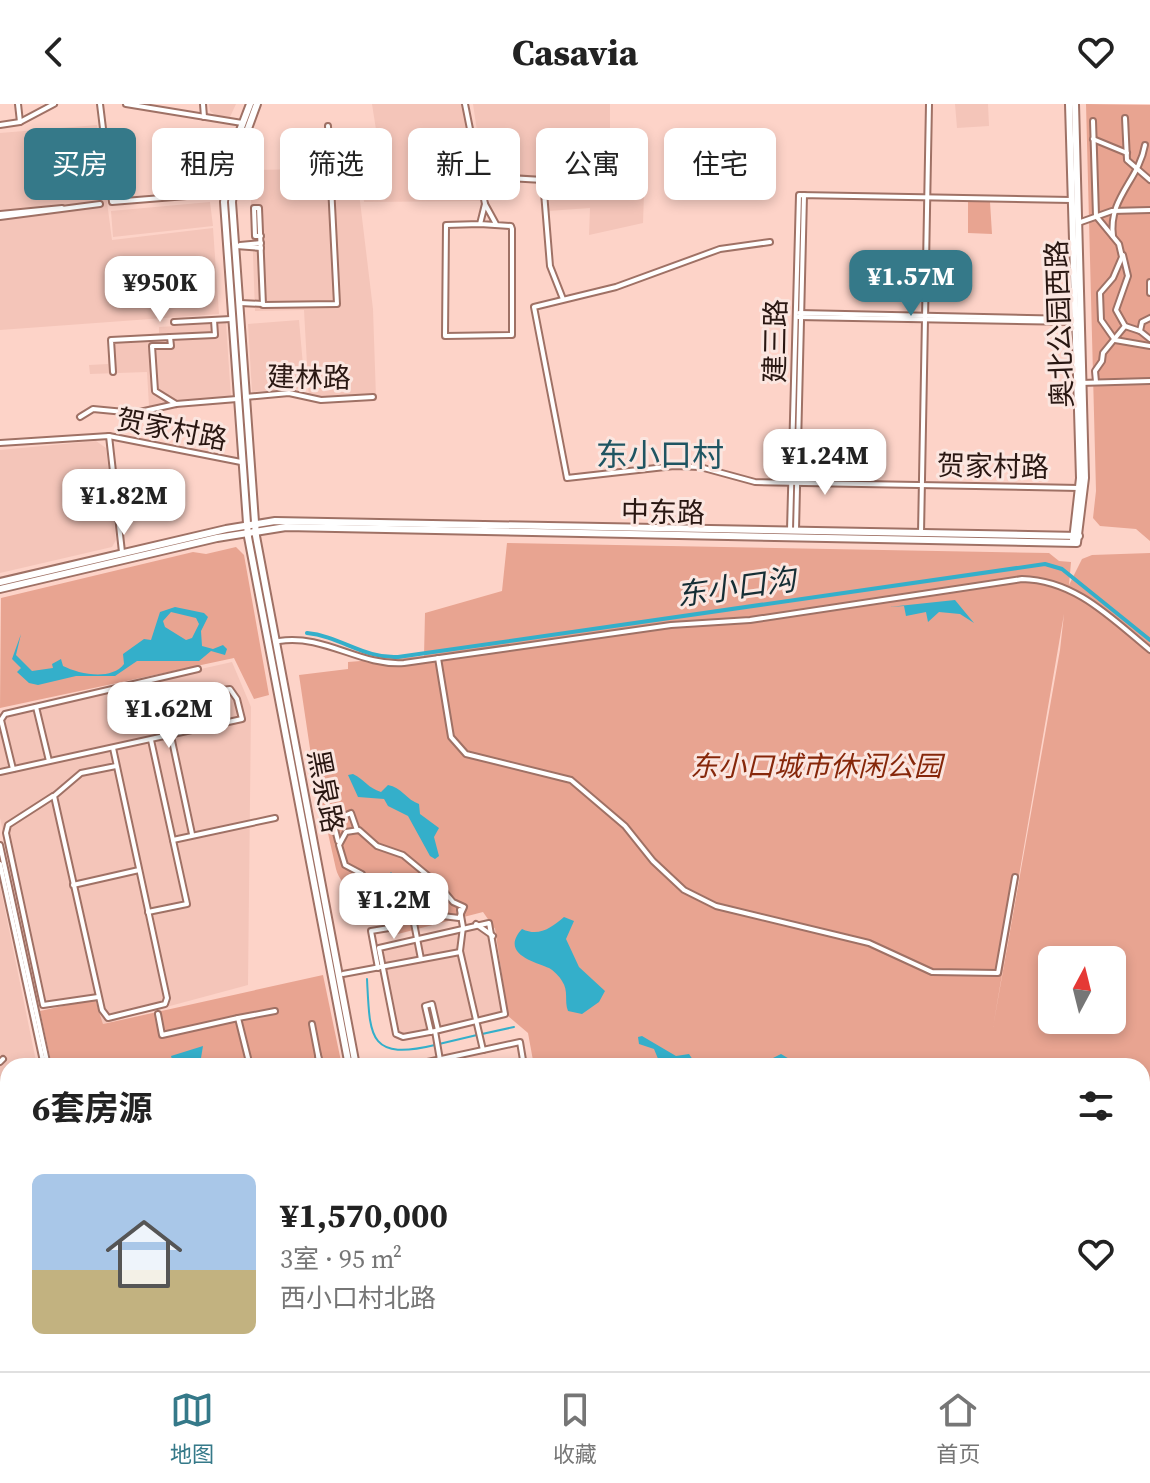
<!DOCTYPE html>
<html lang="zh">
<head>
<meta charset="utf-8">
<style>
	:root { --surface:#fff; --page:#f2f2f2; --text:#222; --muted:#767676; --line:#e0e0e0; --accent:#357989 }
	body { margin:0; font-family:"Source Serif 4","Noto Sans SC",serif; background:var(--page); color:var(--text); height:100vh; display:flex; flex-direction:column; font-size:30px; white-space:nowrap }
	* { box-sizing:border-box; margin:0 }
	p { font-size:26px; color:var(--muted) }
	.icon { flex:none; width:44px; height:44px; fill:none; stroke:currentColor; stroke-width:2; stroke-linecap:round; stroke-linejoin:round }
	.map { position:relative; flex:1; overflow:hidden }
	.details { position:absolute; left:0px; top:954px; width:1150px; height:314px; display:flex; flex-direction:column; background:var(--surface); border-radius:24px 24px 0 0; box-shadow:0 4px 12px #0003 }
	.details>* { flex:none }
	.top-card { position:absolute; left:24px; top:24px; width:1102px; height:72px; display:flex; gap:16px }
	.needle { width:52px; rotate:7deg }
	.fabs { position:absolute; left:1038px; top:842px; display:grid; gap:16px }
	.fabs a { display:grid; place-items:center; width:88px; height:88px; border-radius:12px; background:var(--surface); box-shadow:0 4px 12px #0003; font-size:40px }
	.price { position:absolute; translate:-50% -68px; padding:0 18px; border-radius:16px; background:#fff; color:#222; font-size:26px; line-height:52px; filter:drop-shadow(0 2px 4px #0008) }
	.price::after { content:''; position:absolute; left:50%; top:48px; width:24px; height:18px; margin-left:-12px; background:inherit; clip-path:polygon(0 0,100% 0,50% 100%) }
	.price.active { background:var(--accent); color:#fff }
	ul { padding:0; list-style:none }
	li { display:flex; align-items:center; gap:24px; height:200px; padding:0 32px }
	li+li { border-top:2px solid var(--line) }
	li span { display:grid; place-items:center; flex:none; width:224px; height:160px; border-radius:12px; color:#555 }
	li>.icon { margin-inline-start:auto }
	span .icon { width:96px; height:96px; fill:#fffc; stroke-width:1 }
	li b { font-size:34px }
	h2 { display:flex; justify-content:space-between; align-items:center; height:96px; padding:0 32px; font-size:34px }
	.pill { padding:0 28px; border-radius:12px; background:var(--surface); box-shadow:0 4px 12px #0003; font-size:28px; line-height:72px }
	.pill.active { background:var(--accent); color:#fff }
	header { display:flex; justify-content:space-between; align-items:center; height:104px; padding:0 32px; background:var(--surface); font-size:36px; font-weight:800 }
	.tab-bar { display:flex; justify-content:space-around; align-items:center; height:112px; border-top:2px solid var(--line); background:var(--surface); font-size:22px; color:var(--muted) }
	.tab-bar a { display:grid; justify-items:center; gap:4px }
	.tab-bar .active { color:var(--accent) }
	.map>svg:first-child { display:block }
	.built { fill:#f4c5b9 }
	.green { fill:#e8a491; fill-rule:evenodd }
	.water { fill:#34afca; fill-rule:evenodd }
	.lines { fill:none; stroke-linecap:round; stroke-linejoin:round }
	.stream { stroke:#34afca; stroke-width:2 }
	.canal { stroke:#34afca; stroke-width:4 }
	.minor-casing { stroke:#9f7165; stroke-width:8 }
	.major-casing { stroke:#9f7165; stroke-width:10 }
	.minor { stroke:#fff; stroke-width:4 }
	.major { stroke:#fff; stroke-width:6 }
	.labels { text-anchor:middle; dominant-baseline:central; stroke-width:6; stroke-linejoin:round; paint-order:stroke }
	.street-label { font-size:28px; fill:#291712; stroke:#fbe6e0 }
	.park-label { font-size:28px; font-style:italic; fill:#86270a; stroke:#fbe6e0 }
	.water-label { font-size:30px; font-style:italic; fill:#152e35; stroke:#fbe6e0 }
	.quarter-label { font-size:32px; fill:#1f5562; stroke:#fbe6e0 }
</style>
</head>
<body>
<header><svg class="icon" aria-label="back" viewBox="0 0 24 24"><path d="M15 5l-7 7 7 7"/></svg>Casavia<svg class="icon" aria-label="heart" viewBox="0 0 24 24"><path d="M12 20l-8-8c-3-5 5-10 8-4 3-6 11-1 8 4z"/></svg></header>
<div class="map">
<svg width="1150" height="1267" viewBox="0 0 1150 1267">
	<rect width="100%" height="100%" fill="#fdd3c8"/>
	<!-- built -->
	<g class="built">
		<path d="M209 0H236L230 13 217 12 210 7Z"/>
		<path d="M372 0H463L480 97 364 98 360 55 380 51Z"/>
		<path d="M473 0H610V35L646 34 643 119 589 131 590 104 548 107 546 76 484 74Z"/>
		<path d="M955 0H988L989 22 957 24Z"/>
		<path d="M97 21 112 136 213 124 219 210 0 226V29Z"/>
		<path d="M356 64 373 205 376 294 309 297 304 206 255 207 250 66Z"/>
		<path d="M210 98 213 122 113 133 111 107Z"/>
		<path d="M299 216 305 284 252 288 248 220Z"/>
		<path d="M226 219 231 294 149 302 147 268 90 270 89 261 108 260V233L159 229V223Z"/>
		<path d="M96 337 106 344 116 436 112 443 0 469V346Z"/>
		<path d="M232 558 251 603 248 881 103 920 95 895 42 905 0 714V610Z"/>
		<path d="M0 781 37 962H8V1039L0 1041Z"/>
		<path d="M478 822 491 832 505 907 502 910 403 932 398 929 381 844Z"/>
		<path d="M598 1260H668L667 1267H600Z"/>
	</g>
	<!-- green -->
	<g class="green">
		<path d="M1086 0 1150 1V437L1136 425 1100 422 1093 414 1096 387Z"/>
		<path d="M968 98H990L992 130 968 129Z"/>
		<path d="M507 439 1049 449 1059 457 1071 458 1069 481 1082 455 1092 451 1150 449V1267H948L947 1260H1142V962H534L528 929 508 912 495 825 483 808 394 831 389 808 367 812C363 793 341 784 336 765L321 698H318L299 571 348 565V558L424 552 425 509 502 487ZM1064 510 1060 546 993 923ZM1052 856H1112V916H1052Z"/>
		<path d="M236 443 244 451 269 591 254 595 234 554 0 604 1 494 193 448 206 450Z"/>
		<path d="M323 871 342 962H52L40 907 95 895 103 920Z"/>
	</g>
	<!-- water -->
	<g class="water">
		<path d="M955 496 974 519 960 510 939 508 928 518 926 508 906 512 904 502 889 503Z"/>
		<path d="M175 503 204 509 208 513 201 527 202 542 213 545 223 541 227 545 225 551 211 547 199 557H137L115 572H76L38 581 29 579 17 568 21 564 12 555 21 530 16 551 32 567 53 564 52 560 61 555 63 562C79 570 111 577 124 560L123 550 144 535 151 536 160 508ZM171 508 196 514 199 520 192 534 186 536 165 523 163 517Z"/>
		<path d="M353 670C365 676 368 684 381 688L388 681C401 683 407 696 419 700L420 710 439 724 434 733 439 752 435 755 430 752 408 712 388 702 384 695 358 693 348 671Z"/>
		<path d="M391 768 403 782 412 785 404 801 385 775Z"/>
		<path d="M564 813 574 817 566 835 579 863 605 887 599 898 582 910 568 907C564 897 569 887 562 877 560 873 553 866 549 864 536 858 499 850 522 825 539 833 551 824 564 813Z"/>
		<path d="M642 932 676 952 689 950 697 962H661L654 945 639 940 638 933Z"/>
		<path d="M203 942 200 960 174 962 171 952Z"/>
		<path d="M781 950 801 962H766L767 957Z"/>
	</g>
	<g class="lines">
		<!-- stream -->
		<g class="stream">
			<path d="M367 875C370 933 368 957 435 941"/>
			<path d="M482 930 514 923"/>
			<path d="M439 940 477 931"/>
		</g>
		<!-- canal -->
		<path class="canal" d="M307 529C340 532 364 555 398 553L1045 460 1062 465 1150 536"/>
		<!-- minor casing -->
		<g class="minor-casing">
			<g id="minor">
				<path d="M18 0 20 18"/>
				<path d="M100 0 112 98 224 89"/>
				<path d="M126 0 242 19"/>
				<path d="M203 0 204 13"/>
				<path d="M465 0 485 100"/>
				<path d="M1125 14 1127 56 1150 76"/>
				<path d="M1093 17 1096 112 1119 140 1122 153 1113 174 1100 189 1101 216 1115 236 1150 242"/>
				<path d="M0 21 20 18 54 0"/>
				<path d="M1093 35 1127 49"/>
				<path d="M477 72 543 76 550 162 563 195"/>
				<path d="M0 110 62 104"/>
				<path d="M0 113 100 100"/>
				<path d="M1078 119 1112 107 1150 106"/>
				<path d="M480 120 446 121 445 232 512 231V125L511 122 480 120 485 100 496 120"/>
				<path d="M261 132H255L254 104H259L263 201 337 200 328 22"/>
				<path d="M1113 132C1108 94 1139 76 1145 41"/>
				<path d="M770 138 720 145 616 183 534 203 567 374 674 362 700 363 755 378 1079 384"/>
				<path d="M240 141 261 139"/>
				<path d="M236 142 261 144"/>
				<path d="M1123 151 1128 172 1116 206 1125 222 1140 227"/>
				<path d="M1150 178V189"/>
				<path d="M240 199 263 200"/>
				<path d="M799 209 1074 215"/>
				<path d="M798 213 1077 218"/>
				<path d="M1150 214 1142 218 1140 227 1150 235"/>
				<path d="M174 218 231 215"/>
				<path d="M170 233 215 231 214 216"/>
				<path d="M113 268 111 236 170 233 171 242H152L155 287 176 300"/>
				<path d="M1096 278 1095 267 1102 257 1103 249 1125 222"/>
				<path d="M1080 279 1150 277"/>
				<path d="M245 293 289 289 321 296 373 293"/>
				<path d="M80 313 93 305 135 309 176 300 237 295"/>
				<path d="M109 332 122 448"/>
				<path d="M0 339 109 332 241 358"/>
				<path d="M790 426 799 91 1071 96"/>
				<path d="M796 426 804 91"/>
				<path d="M921 429 929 0"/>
				<path d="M279 537C325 530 359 562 404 559L671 521 750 516 1022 475C1075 476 1111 514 1150 546"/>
				<path d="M438 554 451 633 466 650 571 676 625 722 653 757 684 786 716 802 869 839 932 868 998 869 1015 773"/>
				<path d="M36 603 49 657"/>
				<path d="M171 632 192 730"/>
				<path d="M113 644 167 894 165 900 108 914 102 906 54 692 81 669 116 662"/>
				<path d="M13 665 1 616 5 610 198 565"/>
				<path d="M0 668 242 615 237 595 230 585 212 587"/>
				<path d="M53 692 8 721 6 729 43 901 98 893"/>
				<path d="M173 736 275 714"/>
				<path d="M338 737 333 717 351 709 357 726"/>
				<path d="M0 741 48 962"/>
				<path d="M0 760 44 962"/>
				<path d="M73 781 139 766"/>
				<path d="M460 806 463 823 460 847 483 946"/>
				<path d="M148 808 187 800 151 636"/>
				<path d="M413 814 402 815 380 804C377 791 367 782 362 770L345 761 339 741 346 728 359 726 377 742 403 751 438 780 453 798 464 803 459 814 426 810 413 814 421 855"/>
				<path d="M476 820 493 832"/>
				<path d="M378 864 371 827 389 824 387 815"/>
				<path d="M343 870 460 848"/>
				<path d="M158 910 162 931 238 914"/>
				<path d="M312 920 318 951"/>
				<path d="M435 927 403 933 396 930 379 844 489 819 505 910 435 927 440 956"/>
				<path d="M431 928 425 902 432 900 438 926"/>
				<path d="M0 958 3 955"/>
				<path d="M250 962 238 914 275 907"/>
				<path d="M319 962 318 951 321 962"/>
				<path d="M409 962 520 938 524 962"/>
				<path d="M0 1024 8 1020"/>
				<path d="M0 1046 8 1044"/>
				<path d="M0 1049 8 1048"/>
				<path d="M0 1143 8 1141"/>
				<path d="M0 1169 8 1167"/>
				<path d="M0 1215H8"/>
				<path d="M0 1222 8 1220"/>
				<path d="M110 1260 112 1267"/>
				<path d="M176 1260 178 1267"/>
				<path d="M243 1260 245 1267"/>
				<path d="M407 1260V1267"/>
				<path d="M434 1260V1267"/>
				<path d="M531 1260V1267"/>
				<path d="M578 1260 579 1267"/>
				<path d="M777 1260 778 1267"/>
				<path d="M76 1267 82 1260"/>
				<path d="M482 1267 513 1260"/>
				<path d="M915 1267 945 1263"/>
			</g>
		</g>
		<!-- major casing -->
		<g class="major-casing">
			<g id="major">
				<path d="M250 0 231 50 224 98 248 433 349 962"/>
				<path d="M257 0 238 52 232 98 256 432 356 962"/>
				<path d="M1069 0 1080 374 1073 436"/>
				<path d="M0 478 226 425 275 417 1079 432"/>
				<path d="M0 485 217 434 286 423 1077 439 1085 374 1075 0"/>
				<path d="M378 1260 379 1267"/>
				<path d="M384 1260 385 1267"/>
			</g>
		</g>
		<!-- minor -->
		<use href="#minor" class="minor"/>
		<!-- major -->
		<use href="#major" class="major"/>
	</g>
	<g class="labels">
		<!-- street labels -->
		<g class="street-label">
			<text transform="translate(1059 220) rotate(-92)">奥北公园西路</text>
			<text transform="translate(775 237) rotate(-89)">建三路</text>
			<text transform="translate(309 273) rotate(1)">建林路</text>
			<text transform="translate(172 325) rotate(11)">贺家村路</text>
			<text transform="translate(993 362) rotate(1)">贺家村路</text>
			<text transform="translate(663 408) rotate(1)">中东路</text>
			<text transform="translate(326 687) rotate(79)">黑泉路</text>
		</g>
		<!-- park labels -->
		<g class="park-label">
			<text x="816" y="662">东小口城市休闲公园</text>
		</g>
		<!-- water labels -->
		<g class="water-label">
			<text transform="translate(736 483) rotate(-8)">东小口沟</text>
		</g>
		<!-- quarter labels -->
		<g class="quarter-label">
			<text x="660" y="351">东小口村</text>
		</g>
	</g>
</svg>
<div class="fabs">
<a><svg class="needle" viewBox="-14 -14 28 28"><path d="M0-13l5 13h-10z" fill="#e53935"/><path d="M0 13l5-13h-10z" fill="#767676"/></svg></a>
</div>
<b class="price active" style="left:911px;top:214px">¥1.57M</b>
<b class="price" style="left:160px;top:220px">¥950K</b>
<b class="price" style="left:825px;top:393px">¥1.24M</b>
<b class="price" style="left:124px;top:433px">¥1.82M</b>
<b class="price" style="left:169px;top:646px">¥1.62M</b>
<b class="price" style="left:394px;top:837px">¥1.2M</b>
<div class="top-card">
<a class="pill active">买房</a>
<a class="pill">租房</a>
<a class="pill">筛选</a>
<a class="pill">新上</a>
<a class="pill">公寓</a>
<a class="pill">住宅</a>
</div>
<section class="details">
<h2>6套房源<svg class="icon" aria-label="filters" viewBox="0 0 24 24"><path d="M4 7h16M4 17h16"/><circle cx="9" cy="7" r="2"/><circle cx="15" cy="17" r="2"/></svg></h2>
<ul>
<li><span style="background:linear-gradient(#a9c7e8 60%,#c2b280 0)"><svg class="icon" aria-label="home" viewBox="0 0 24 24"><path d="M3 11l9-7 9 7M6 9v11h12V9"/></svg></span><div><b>¥1,570,000</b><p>3室 · 95 m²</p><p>西小口村北路</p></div><svg class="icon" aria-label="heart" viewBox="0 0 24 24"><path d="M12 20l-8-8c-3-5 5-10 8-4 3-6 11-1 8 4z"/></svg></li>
</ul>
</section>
</div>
<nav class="tab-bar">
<a class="active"><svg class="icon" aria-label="map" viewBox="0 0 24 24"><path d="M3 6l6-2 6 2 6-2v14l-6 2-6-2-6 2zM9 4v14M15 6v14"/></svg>地图</a>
<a><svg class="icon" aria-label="saved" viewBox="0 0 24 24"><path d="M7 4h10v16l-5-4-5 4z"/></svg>收藏</a>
<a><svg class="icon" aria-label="home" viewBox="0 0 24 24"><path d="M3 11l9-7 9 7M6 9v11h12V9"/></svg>首页</a>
</nav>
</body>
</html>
